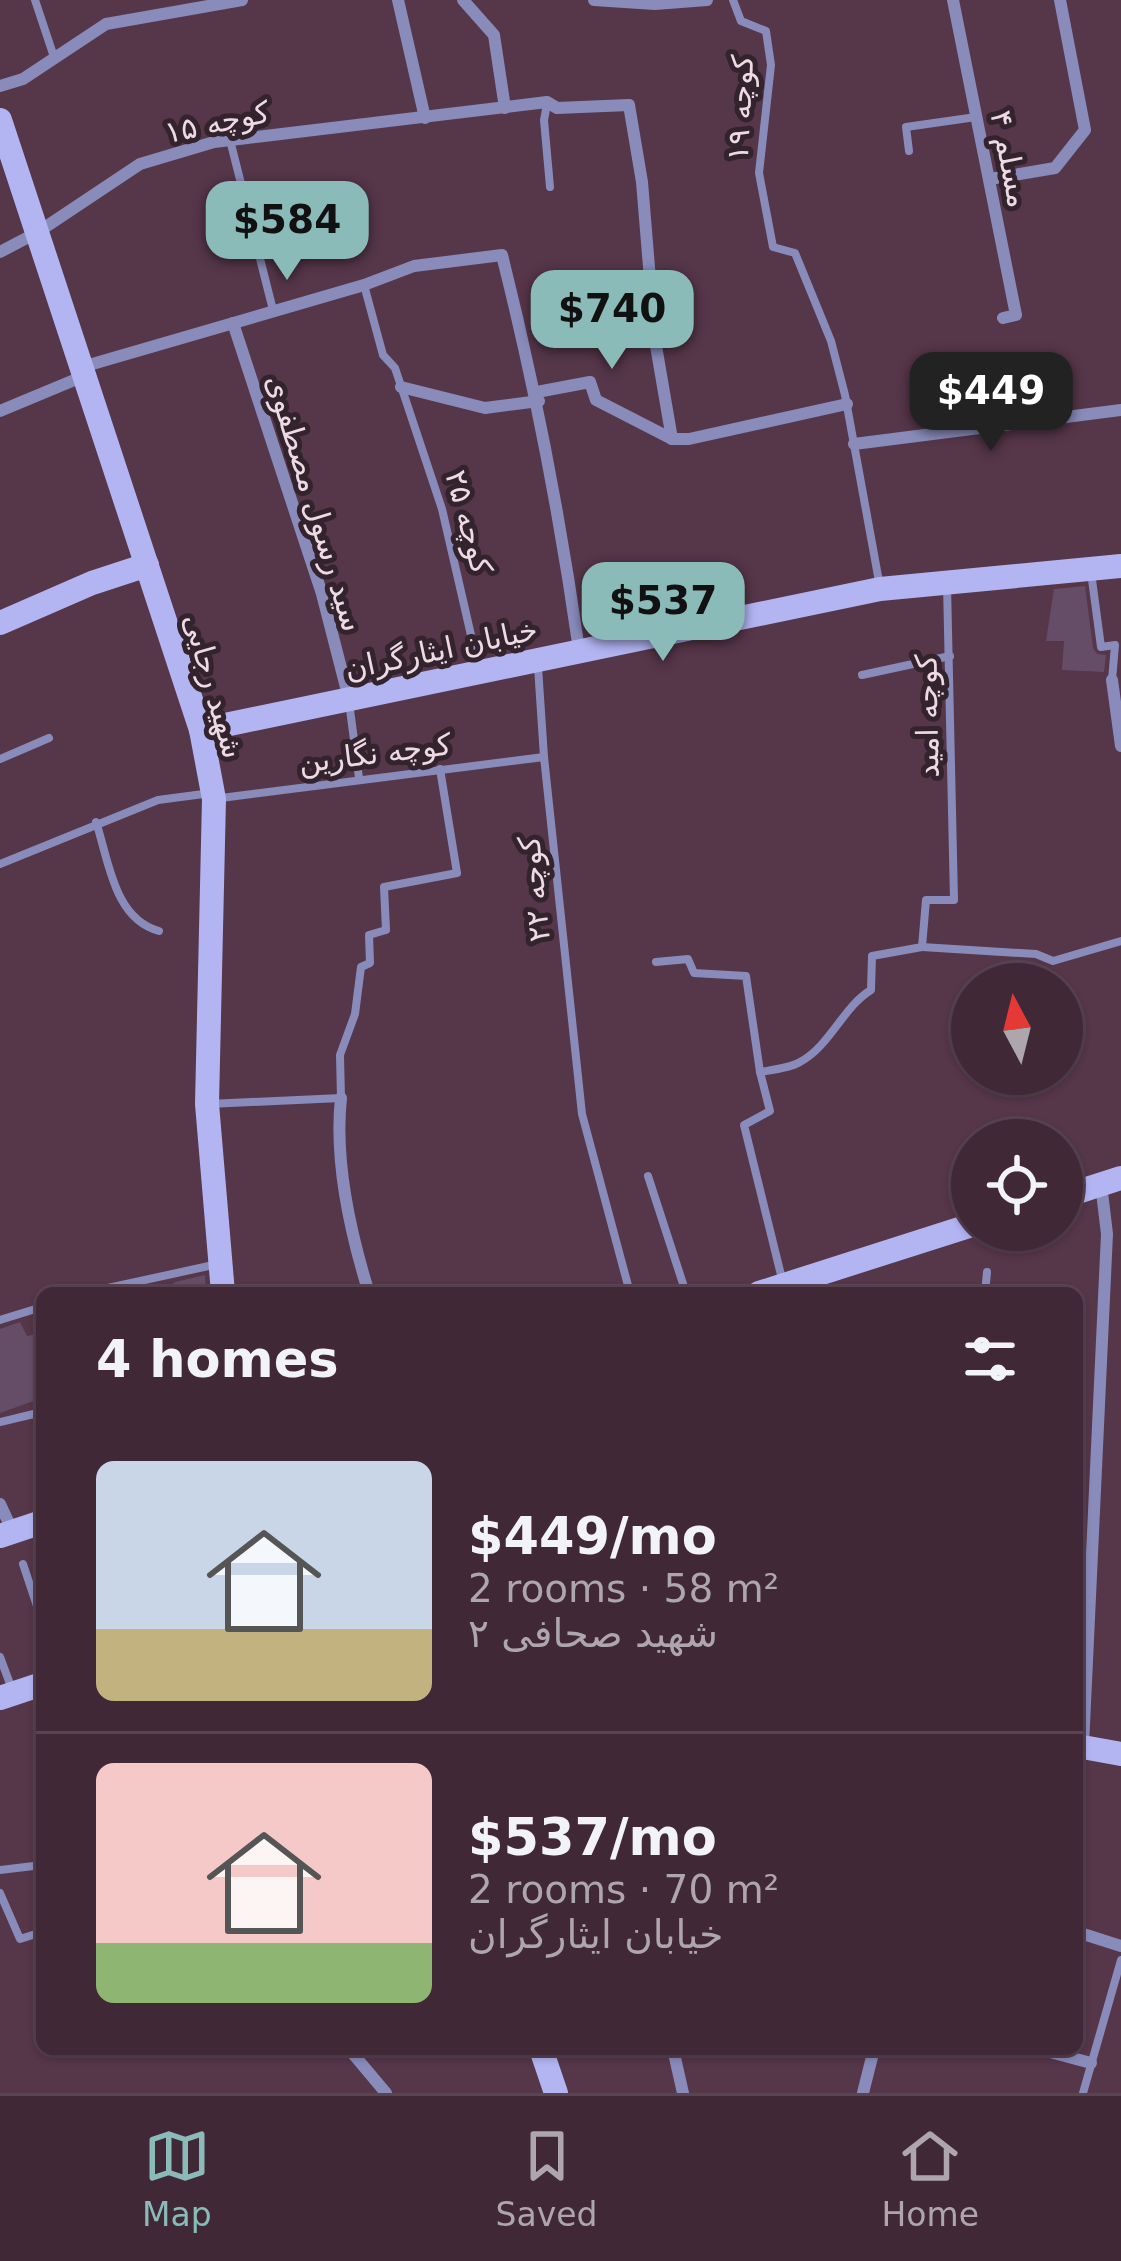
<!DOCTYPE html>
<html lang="en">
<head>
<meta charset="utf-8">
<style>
	:root { --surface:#402837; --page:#47303f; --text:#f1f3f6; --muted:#aea6ad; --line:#594452; --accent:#8bbbb9 }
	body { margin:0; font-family:"DejaVu Sans",Vazirmatn,sans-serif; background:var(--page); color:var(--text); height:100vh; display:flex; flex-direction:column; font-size:45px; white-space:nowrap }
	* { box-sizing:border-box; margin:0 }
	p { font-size:39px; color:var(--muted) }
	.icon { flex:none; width:66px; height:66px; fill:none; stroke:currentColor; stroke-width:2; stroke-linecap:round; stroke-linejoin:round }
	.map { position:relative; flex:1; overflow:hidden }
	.side { position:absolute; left:36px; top:1287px; width:1047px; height:768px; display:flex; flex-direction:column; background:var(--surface); border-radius:18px; box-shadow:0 3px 9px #0004,0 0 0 3px var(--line) }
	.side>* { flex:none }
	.needle { width:78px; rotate:353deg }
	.buttons { position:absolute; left:951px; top:963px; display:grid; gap:24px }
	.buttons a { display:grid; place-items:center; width:132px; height:132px; border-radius:50%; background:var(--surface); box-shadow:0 3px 9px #0004,0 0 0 3px var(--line); font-size:60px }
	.price { position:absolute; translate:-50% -102px; padding:0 27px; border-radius:24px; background:var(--accent); color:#111; font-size:39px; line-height:78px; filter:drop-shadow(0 3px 6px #0008) }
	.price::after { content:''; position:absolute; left:50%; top:72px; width:36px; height:27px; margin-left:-18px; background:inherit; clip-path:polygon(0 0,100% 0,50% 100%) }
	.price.active { background:#222; color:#fff }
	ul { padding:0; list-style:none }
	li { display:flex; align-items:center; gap:36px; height:300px; padding:0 60px }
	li+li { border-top:3px solid var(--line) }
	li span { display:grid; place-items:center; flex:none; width:336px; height:240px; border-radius:18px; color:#555 }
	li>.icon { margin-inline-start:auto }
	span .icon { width:144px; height:144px; fill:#fffc; stroke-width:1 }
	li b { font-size:51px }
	h2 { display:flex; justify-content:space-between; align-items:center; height:144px; padding:0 60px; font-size:51px }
	.tabs { display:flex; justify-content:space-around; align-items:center; height:168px; border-top:3px solid var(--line); background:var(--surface); font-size:33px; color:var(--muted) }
	.tabs a { display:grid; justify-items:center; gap:6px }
	.tabs .active { color:var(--accent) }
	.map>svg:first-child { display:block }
	.building { fill:#654d68 }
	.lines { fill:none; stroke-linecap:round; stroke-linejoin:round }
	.lane { stroke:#898bbb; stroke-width:8 }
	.street { stroke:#898bbb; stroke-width:12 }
	.secondary { stroke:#b3b5f3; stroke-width:24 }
	.labels { text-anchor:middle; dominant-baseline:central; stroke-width:10; stroke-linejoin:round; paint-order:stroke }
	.street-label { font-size:30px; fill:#eedae5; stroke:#32232c }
</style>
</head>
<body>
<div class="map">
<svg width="1121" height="2093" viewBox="0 0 1121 2093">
	<rect width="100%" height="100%" fill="#563649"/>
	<!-- building -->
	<g class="building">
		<path d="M1085 586 1093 648 1097 654 1106 655 1104 672 1062 670 1064 641H1046L1054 589Z"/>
		<path d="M205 1275 206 1293H162L175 1282Z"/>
		<path d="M20 1322 27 1336 42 1333V1398L0 1413V1329Z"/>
	</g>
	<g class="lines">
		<!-- lane -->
		<g class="lane">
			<path d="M35 0 54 57"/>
			<path d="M733 0 741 21 766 31 771 65 759 173 773 247 795 253 831 341 845 395 880 587"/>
			<path d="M547 104 544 120 550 187"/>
			<path d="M230 140 273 310"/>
			<path d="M909 151 906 127 976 117"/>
			<path d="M364 285 383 355 395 368 442 509 479 670"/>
			<path d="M1091 572 1101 647 1115 645 1112 680"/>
			<path d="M538 667 544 757 582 1114 630 1293"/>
			<path d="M862 675 950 656"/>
			<path d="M349 702 359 778"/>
			<path d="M0 759 49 738"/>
			<path d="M221 798 544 757"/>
			<path d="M96 822C109 861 114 919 159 931"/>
			<path d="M0 864 158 800 211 793"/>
			<path d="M922 947 1036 954 1053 961 1121 941"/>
			<path d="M656 962 688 959 694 973 746 976 760 1072C772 1070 790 1068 800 1062 830 1046 843 1007 871 990L872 956 922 947 926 900H954L947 585"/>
			<path d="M760 1072 770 1111 744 1125 783 1283"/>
			<path d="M209 1104 341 1098 340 1055 355 1014 361 967 370 963 369 935 386 930 384 887 457 873 440 769"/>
			<path d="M648 1176 686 1293"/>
			<path d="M85 1293 218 1264"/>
			<path d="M985 1293 987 1272"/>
			<path d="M0 1320 42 1307"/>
			<path d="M0 1422 42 1412"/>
			<path d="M23 1564 42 1621"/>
			<path d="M0 1657 13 1692"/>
			<path d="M0 1870 42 1865"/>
			<path d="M0 1893 20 1939 42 1932"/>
			<path d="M1083 2093 1121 1960"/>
		</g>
		<!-- street -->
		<g class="street">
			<path d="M398 0 425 118"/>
			<path d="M463 0 494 35 505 108"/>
			<path d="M594 0 655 4 707 0"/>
			<path d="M953 0 1016 315 1003 318"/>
			<path d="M0 86 23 79 106 24 242 0"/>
			<path d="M990 179 1055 168 1085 130 1060 0"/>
			<path d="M0 252 38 232 140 164 214 142 547 102 557 108 629 105 642 182 655 340 672 439H689L847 404"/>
			<path d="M233 323 322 594 349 699"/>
			<path d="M82 367 364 285 414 266 502 255C535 387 560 516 579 650"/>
			<path d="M401 387 485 408 539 401"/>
			<path d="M537 392 590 382 596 400 672 439"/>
			<path d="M0 411 84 376"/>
			<path d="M854 444 1121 410"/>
			<path d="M1112 680 1121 746"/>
			<path d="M341 1098C334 1162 350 1232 369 1293"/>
			<path d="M0 1504 13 1532"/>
			<path d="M1083 1746 1107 1234 1101 1184"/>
			<path d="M1077 1932 1121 1946"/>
			<path d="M349 2049 386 2093"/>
			<path d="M673 2049 683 2093"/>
			<path d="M1039 2049 1091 2063"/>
			<path d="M863 2093 874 2049"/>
		</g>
		<!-- secondary -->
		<g class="secondary">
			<path d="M0 120 201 730 214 799 207 1104 223 1293"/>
			<path d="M0 623 92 583 147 565"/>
			<path d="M201 730 880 589 1121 566"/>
			<path d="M1062 1197 1121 1178"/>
			<path d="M759 1293 972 1225"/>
			<path d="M0 1536 42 1522"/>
			<path d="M0 1698 42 1684"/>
			<path d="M1077 1746 1121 1754"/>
			<path d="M541 2049 556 2093"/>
		</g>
	</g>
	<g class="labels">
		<!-- street labels -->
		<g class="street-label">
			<text transform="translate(740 108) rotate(-87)">کوچه ۱۹</text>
			<text transform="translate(217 122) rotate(-12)">کوچه ۱۵</text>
			<text transform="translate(1010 159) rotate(79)">مسلم ۴</text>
			<text transform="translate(315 503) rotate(73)">سید رسول مصطفوی</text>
			<text transform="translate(469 522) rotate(75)">کوچه ۲۵</text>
			<text transform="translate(441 649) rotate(-12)">خیابان ایثارگران</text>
			<text transform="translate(214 686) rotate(74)">شهید رجایی</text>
			<text transform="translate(927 716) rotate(-91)">کوچه امید</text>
			<text transform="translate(375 753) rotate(-7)">کوچه نگارین</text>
			<text transform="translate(534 889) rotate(-96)">کوچه ۲۲</text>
		</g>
	</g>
</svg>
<div class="buttons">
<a><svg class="needle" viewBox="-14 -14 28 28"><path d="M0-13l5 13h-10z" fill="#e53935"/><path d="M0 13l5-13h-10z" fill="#aea6ad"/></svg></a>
<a><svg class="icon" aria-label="locate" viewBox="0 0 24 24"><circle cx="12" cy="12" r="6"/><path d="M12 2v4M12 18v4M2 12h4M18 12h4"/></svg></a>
</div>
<b class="price" style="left:287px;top:283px">$584</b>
<b class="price" style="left:612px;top:372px">$740</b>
<b class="price active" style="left:991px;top:454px">$449</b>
<b class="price" style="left:663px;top:664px">$537</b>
<section class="side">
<h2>4 homes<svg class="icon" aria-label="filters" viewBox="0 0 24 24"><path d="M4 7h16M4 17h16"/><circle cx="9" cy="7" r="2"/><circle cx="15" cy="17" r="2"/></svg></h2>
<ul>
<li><span style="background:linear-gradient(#c9d6e8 70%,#c2b280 0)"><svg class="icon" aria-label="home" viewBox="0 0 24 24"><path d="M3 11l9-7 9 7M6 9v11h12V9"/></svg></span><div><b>$449/mo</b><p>2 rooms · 58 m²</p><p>شهید صحافی ۲</p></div></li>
<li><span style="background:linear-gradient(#f6c9c9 75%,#8fb573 0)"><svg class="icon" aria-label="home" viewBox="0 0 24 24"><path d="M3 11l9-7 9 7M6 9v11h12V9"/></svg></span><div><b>$537/mo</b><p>2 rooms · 70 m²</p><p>خیابان ایثارگران</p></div></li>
</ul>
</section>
</div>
<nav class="tabs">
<a class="active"><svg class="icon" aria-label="map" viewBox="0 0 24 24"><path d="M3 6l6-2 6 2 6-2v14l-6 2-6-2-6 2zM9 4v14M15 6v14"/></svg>Map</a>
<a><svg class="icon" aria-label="saved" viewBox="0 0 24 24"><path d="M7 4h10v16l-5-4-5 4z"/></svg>Saved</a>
<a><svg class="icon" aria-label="home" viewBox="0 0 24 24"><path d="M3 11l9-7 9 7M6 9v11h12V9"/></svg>Home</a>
</nav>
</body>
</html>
